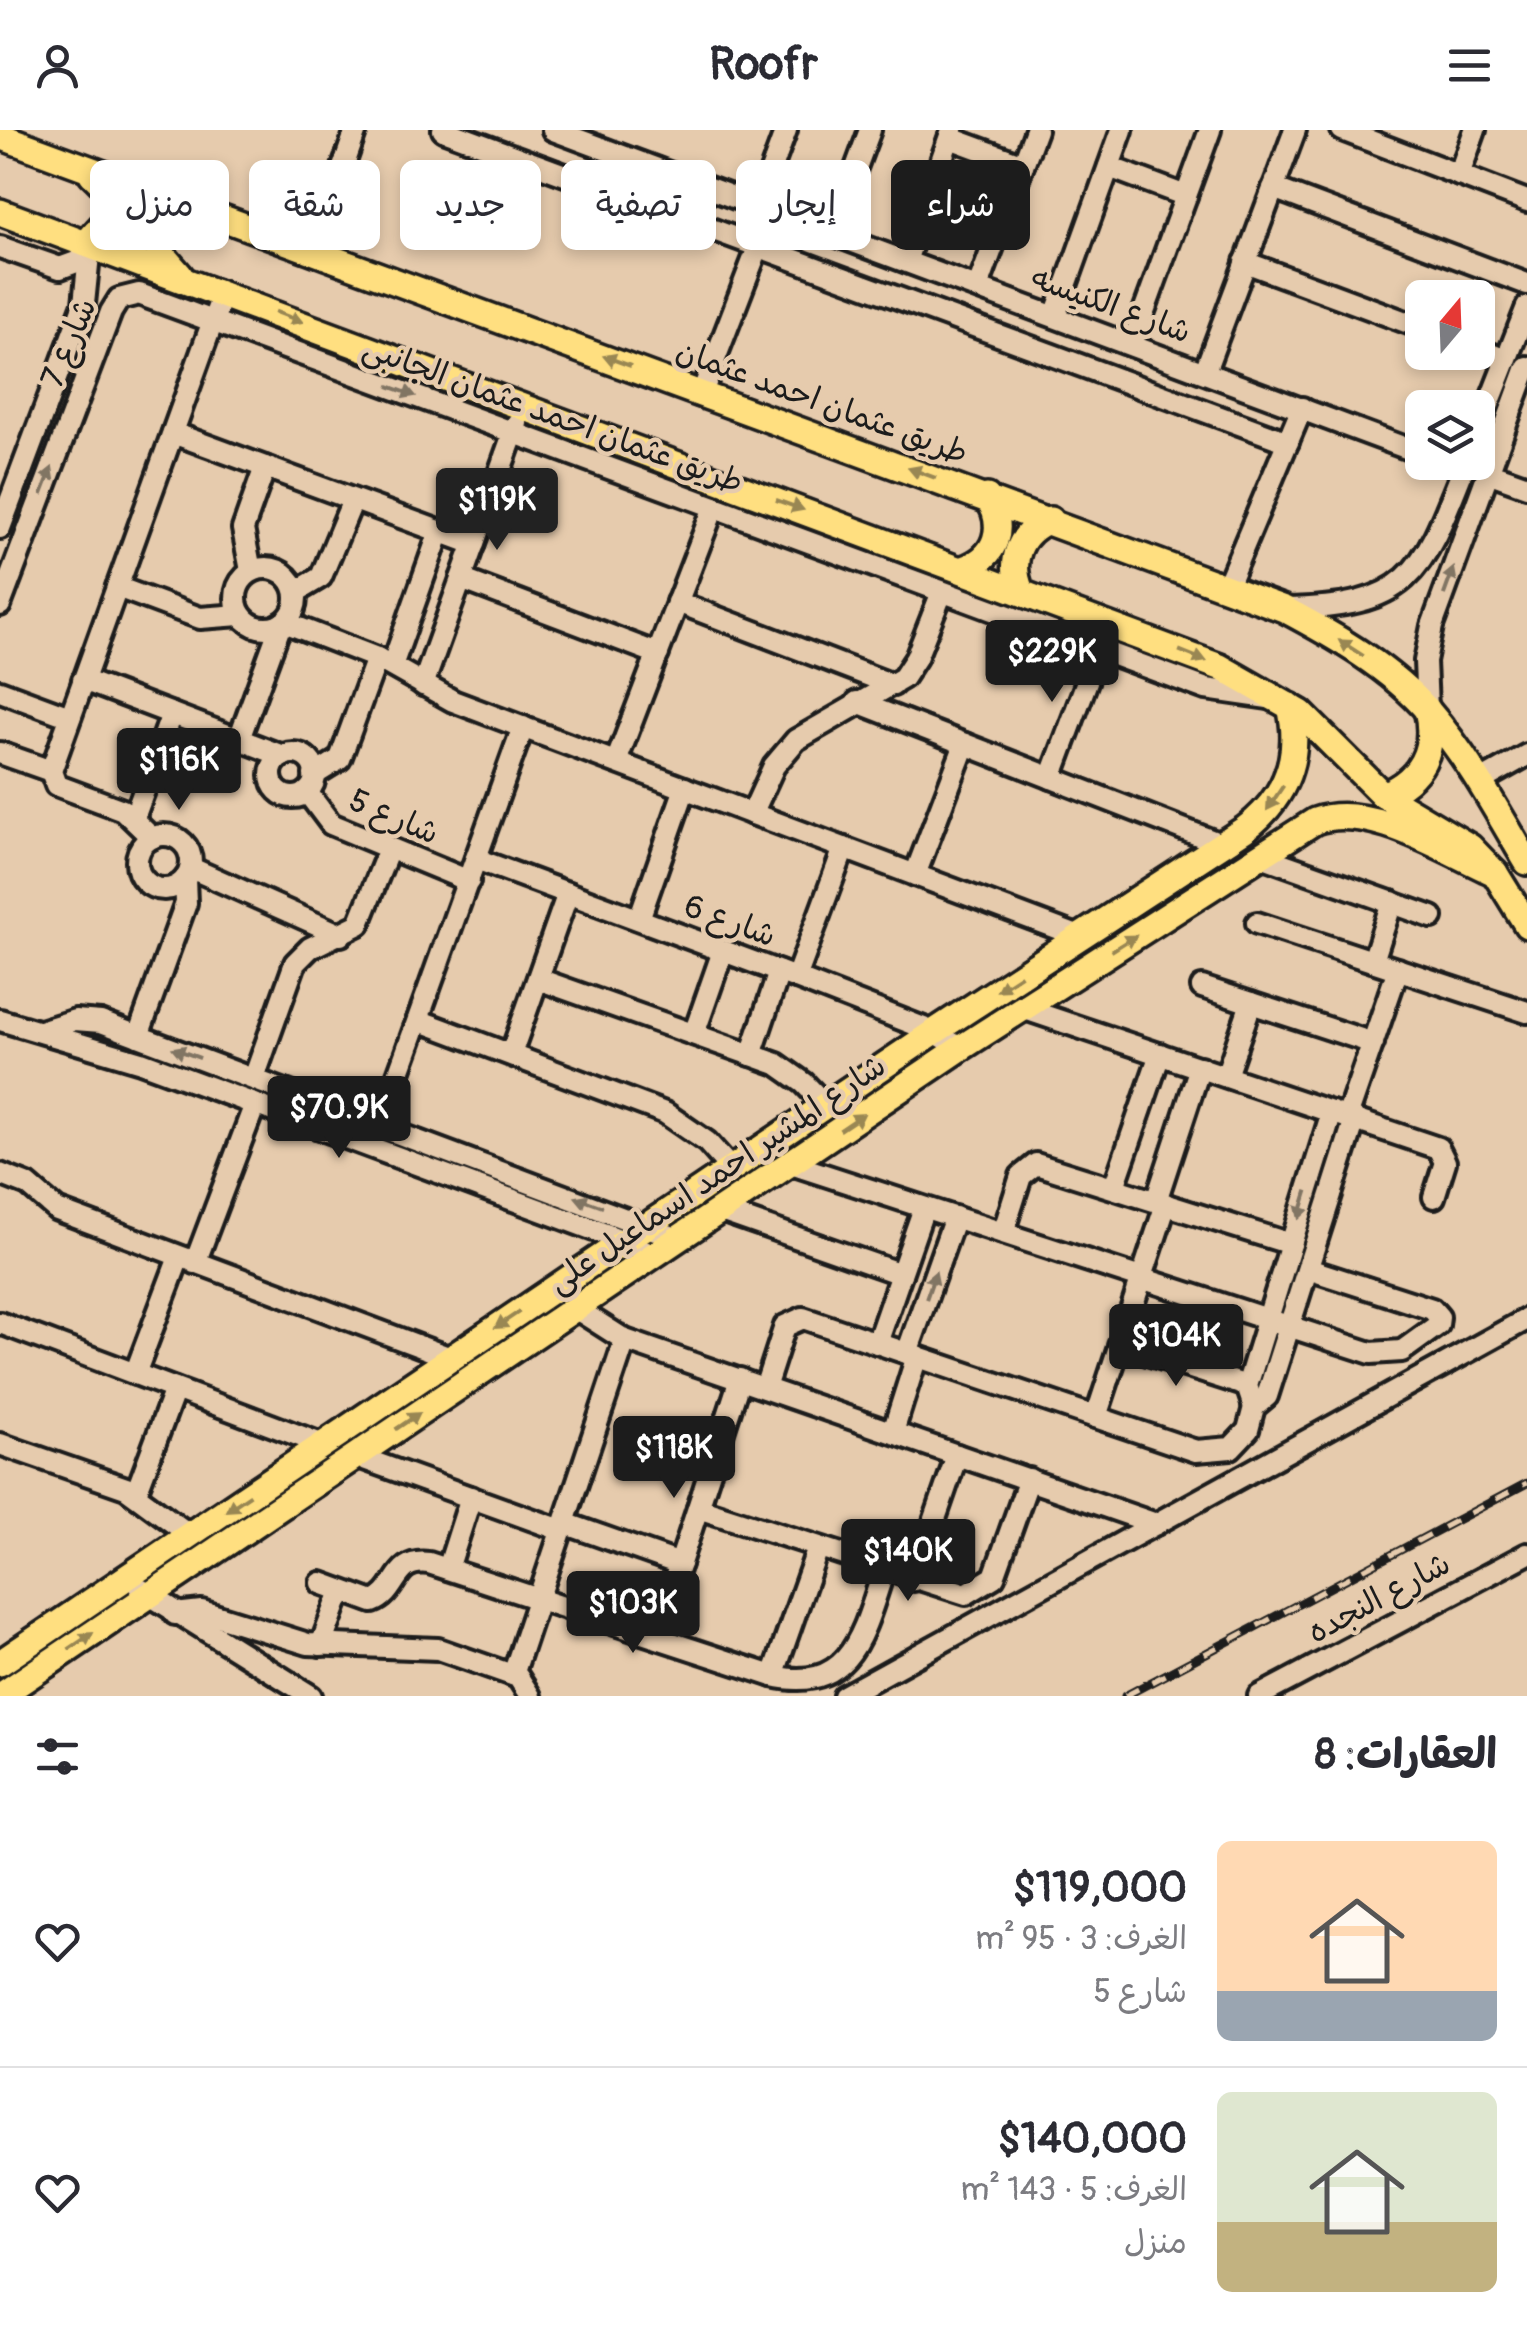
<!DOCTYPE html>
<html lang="ar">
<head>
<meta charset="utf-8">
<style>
	:root { --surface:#fff; --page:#f2f2f3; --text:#2b2b33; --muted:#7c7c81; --line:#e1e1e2; --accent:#1c1c1c }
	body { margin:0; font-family:Pangolin,"Playpen Sans Arabic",sans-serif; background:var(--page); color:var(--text); direction:rtl; height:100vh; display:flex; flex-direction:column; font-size:38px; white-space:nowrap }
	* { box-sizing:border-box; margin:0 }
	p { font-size:32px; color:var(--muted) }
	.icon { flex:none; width:55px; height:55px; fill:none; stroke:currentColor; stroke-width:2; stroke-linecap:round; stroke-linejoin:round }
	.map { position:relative; height:1566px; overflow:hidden; direction:ltr }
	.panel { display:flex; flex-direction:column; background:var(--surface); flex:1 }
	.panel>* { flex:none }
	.hud { position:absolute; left:30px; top:30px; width:1000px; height:90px; direction:rtl; display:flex; gap:20px }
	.needle { width:65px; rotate:19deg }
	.fabs { position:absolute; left:1405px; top:150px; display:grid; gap:20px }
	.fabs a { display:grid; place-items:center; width:90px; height:90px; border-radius:15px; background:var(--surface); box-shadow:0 5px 15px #0003; font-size:50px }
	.price { position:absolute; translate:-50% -85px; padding:0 22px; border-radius:10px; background:var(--accent); color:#fff; font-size:32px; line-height:65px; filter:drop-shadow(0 2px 5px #0008) }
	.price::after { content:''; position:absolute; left:50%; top:60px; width:30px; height:22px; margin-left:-15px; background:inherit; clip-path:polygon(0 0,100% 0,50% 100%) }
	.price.selected { background:#222; color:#fff }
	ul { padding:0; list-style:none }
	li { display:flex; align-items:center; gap:30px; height:250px; padding:0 30px }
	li+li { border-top:2px solid var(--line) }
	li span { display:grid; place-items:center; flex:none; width:280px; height:200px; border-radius:15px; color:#555 }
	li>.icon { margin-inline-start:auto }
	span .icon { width:120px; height:120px; fill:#fffc; stroke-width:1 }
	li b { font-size:42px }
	h2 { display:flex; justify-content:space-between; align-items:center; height:120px; padding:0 30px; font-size:42px }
	.tag { padding:0 35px; border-radius:15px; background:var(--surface); box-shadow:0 5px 15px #0003; font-size:35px; line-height:90px }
	.tag.selected { background:var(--accent); color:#fff }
	header { display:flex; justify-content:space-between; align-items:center; height:130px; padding:0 30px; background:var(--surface); font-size:45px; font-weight:800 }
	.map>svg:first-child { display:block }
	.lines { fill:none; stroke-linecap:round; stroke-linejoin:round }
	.minor-casing { stroke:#1c1c1c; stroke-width:28 }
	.major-casing { stroke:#1c1c1c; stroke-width:32 }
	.minor { stroke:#e6cbad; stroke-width:20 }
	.major { stroke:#ffdf80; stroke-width:25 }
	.rail-casing { stroke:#1c1c1c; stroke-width:9 }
	.rail { stroke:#e6cbad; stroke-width:5; stroke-dasharray:15; stroke-linecap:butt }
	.oneway { fill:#998753 }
	.oneway2 { fill:#817464 }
	.labels { text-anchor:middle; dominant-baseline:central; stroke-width:9; stroke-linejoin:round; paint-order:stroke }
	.street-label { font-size:32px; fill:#1c1c1c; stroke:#e6cbad }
</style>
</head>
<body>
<header><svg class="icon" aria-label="menu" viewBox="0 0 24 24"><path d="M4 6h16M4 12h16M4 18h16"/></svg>Roofr<svg class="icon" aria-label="person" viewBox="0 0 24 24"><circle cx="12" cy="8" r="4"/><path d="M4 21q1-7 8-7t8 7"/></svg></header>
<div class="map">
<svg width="1527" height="1566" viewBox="0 0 1527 1566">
	<rect width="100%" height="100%" fill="#e6cbad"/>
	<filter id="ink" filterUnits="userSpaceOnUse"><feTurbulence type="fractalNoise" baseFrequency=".01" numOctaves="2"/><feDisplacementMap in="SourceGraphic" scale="20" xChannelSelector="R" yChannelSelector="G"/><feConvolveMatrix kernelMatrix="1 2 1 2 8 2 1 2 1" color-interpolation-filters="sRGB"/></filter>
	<g filter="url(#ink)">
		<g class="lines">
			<!-- minor casing -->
			<g class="minor-casing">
				<g id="minor">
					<path d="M443 0 1288 312"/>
					<path d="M553 0 1422 324"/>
					<path d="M1342 0 1527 71"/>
					<path d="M950 8 1023 35"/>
					<path d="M1109 37 1186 66"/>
					<path d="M1459 45 1475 0"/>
					<path d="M1273 58 1527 154"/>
					<path d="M758 76 786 0"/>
					<path d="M832 103 870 0"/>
					<path d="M0 117 60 138 79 131 86 114"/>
					<path d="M314 121 356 0"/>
					<path d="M906 131 952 0"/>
					<path d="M1245 132 1422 198"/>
					<path d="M978 157 1036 0"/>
					<path d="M1055 186 1122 0"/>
					<path d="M1132 214 1210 0"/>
					<path d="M1478 219 1506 230"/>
					<path d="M1205 241 1295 0"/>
					<path d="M702 263 772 81"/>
					<path d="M1478 302 1527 177"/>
					<path d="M173 303 474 414"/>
					<path d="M1488 342 1527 356"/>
					<path d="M0 398 84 174 90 115"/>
					<circle cx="266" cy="468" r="30"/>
					<path d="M251 441 243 399 265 337"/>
					<path d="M461 449 658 524"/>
					<path d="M1227 456 1302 278"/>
					<path d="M117 457 200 488 240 485"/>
					<path d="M296 462 321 447 353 370"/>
					<path d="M677 472 893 555"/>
					<path d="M0 475 111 182 119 169 139 164 1206 559 1275 569"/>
					<path d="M1284 479C1412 477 1422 444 1466 332"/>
					<path d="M284 492 377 528 453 571 1080 807"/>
					<path d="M392 536 440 401"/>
					<path d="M83 550 283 626"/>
					<path d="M423 555 517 293"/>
					<path d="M0 561 70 587"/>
					<path d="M857 572 1221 714"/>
					<path d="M1427 579 1425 531 1432 496 1527 237"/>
					<path d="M239 609 281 494"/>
					<path d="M0 623 51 641"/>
					<circle cx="293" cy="645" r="22"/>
					<path d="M616 632 714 377"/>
					<path d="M314 645 340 629 377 528"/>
					<path d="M1051 648 1099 519"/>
					<path d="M1479 652 1527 625"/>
					<path d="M307 662 331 694 469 751"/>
					<path d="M752 684 774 636 796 610 903 548 916 528 942 462"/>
					<path d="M134 688 172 584"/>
					<circle cx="164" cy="732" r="27"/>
					<path d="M152 708 123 680 56 655 51 641 223 163"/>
					<path d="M1261 726 1432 787"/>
					<path d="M476 729 796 848 934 902 961 918"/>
					<path d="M191 738 341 805"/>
					<path d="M915 745 965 614"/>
					<path d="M639 789 685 658"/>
					<path d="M1257 793 1527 882"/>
					<path d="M1373 831 1392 772"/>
					<path d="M796 848 844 718"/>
					<path d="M538 849 777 934 804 953 825 975"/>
					<path d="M1202 857 1373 913"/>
					<path d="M1022 878 1438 1018 1445 1032 1434 1067"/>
					<path d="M0 890 141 932 624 1111 654 1126"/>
					<path d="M418 890 665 983 707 1012 731 1039"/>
					<path d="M40 901 75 890 101 892 679 1109"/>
					<path d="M694 904 723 821"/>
					<path d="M138 906 186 773 185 749"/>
					<path d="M511 924 568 763"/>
					<path d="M751 925 779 842"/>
					<path d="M1226 946 1251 873"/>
					<path d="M254 948 295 833 310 818 359 794 389 719"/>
					<path d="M1347 987 1398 839"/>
					<path d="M380 995 523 597"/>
					<path d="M791 1034 1371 1223 1402 1221 1438 1195 1439 1187 1432 1179 1308 1139"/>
					<path d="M0 1044 28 1055 57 1080 451 1228"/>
					<path d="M1114 1057 1160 924"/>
					<path d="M1156 1071 1200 937"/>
					<path d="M721 1081 901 1144"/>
					<path d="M1003 1103 1021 1046 1036 1034 1291 1114"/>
					<path d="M195 1133 255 974"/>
					<path d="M575 1178 625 1210 1156 1394"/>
					<path d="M0 1193 324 1315"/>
					<path d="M877 1213 924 1078"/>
					<path d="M1119 1215 1247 1256"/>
					<path d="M907 1223 955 1087"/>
					<path d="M135 1244 179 1127"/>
					<path d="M765 1258 785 1196 803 1188 1196 1321 1231 1318 1248 1300 1254 1277 1267 1266 1355 989"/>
					<path d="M1254 1277 1247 1256 1332 982"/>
					<path d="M1096 1287 1166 1074"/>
					<path d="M893 1302 917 1226"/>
					<path d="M0 1314 126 1358 190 1405"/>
					<path d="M356 1326 561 1400"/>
					<path d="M136 1363 175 1259"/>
					<path d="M698 1378 966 1464 994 1447 1029 1349"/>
					<path d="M564 1393 680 1434"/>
					<path d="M448 1439 471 1367"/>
					<path d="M914 1450 957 1325"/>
					<path d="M321 1453 373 1472C399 1462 393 1428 429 1433L773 1546C853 1564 864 1499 884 1440"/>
					<path d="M140 1459 311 1566"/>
					<path d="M175 1484 202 1481 308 1514 438 1519 518 1547 530 1566"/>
					<path d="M656 1507 740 1249"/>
					<path d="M321 1515 341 1461"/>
					<path d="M513 1545 625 1210"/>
					<path d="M773 1546 818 1418"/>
					<path d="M844 1566 1527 1189"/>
					<path d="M1259 1566 1527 1424"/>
				</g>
			</g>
			<!-- major casing -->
			<g class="major-casing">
				<g id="major">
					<path d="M0 6 1284 479C1335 506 1391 538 1429 582 1468 627 1497 681 1527 732"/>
					<path d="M0 82 1220 537 1301 583 1383 665 1470 717 1495 743 1527 795"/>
					<path d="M86 114C111 82 131 80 92 44"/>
					<path d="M180 145 159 121 157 101 170 86 201 80"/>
					<path d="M963 439C997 428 1007 396 987 367"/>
					<path d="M1021 461C1008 431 1019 402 1050 390"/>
					<path d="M1383 665C1421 649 1437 620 1427 579"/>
					<path d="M0 1533 934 902 1245 699C1286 668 1302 626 1290 576"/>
					<path d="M0 1566 961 918 1315 691C1369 671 1445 721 1495 743"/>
				</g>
			</g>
			<!-- minor -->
			<use href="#minor" class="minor"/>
			<!-- major -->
			<use href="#major" class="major"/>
			<!-- rail casing -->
			<g class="rail-casing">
				<path id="rail" d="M1125 1566 1527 1353"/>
			</g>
			<!-- rail -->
			<use href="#rail" class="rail"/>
		</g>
		<!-- one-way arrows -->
		<defs><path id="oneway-solid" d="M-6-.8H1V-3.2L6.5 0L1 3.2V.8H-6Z" transform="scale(2.5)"/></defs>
		<g class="oneway">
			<use href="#oneway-solid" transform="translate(289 187) rotate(21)"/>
			<use href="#oneway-solid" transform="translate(617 231) rotate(-160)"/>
			<use href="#oneway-solid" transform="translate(922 343) rotate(-160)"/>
			<use href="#oneway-solid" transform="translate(790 375) rotate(20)"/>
			<use href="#oneway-solid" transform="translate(1351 518) rotate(-147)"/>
			<use href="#oneway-solid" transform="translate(1193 526) rotate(22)"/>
			<use href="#oneway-solid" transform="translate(1275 668) rotate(124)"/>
			<use href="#oneway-solid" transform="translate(1124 813) rotate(-32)"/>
			<use href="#oneway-solid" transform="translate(1009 853) rotate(147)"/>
			<use href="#oneway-solid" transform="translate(852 992) rotate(-34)"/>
			<use href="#oneway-solid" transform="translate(507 1190) rotate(146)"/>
			<use href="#oneway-solid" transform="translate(408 1291) rotate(-34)"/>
			<use href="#oneway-solid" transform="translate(238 1373) rotate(146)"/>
			<use href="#oneway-solid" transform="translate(81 1511) rotate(-34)"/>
		</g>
		<g class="oneway2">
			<use href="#oneway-solid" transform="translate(402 261) rotate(20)"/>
			<use href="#oneway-solid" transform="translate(47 351) rotate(-69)"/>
			<use href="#oneway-solid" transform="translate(1449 451) rotate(-70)"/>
			<use href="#oneway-solid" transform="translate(186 923) rotate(-160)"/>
			<use href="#oneway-solid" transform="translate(589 1072) rotate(-160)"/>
			<use href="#oneway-solid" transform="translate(1303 1075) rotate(107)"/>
			<use href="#oneway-solid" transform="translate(931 1155) rotate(-71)"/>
		</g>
	</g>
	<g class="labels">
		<!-- street labels -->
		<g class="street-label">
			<text transform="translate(1111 175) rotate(20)">شارع الكنيسه</text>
			<text transform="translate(69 213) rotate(-67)">شارع 7</text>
			<text transform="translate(822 272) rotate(20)">طريق عثمان احمد عثمان</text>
			<text transform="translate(553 285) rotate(20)">طريق عثمان احمد عثمان الجانبى</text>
			<text transform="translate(394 687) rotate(23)">شارع 5</text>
			<text transform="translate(730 791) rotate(20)">شارع 6</text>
			<text transform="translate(717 1044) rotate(-34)">شارع المشير احمد اسماعيل على</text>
			<text transform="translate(1379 1468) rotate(-28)">شارع النجده</text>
		</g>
	</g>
</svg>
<div class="fabs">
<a><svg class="needle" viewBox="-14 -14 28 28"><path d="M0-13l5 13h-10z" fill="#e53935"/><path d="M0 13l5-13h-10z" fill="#7c7c81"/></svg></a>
<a><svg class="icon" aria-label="layers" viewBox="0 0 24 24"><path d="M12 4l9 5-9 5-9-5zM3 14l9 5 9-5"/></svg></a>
</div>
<b class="price selected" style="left:497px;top:423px">$119K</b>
<b class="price" style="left:1052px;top:575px">$229K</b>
<b class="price" style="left:179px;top:683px">$116K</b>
<b class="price" style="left:339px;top:1031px">$70.9K</b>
<b class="price" style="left:1176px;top:1259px">$104K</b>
<b class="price" style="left:674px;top:1371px">$118K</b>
<b class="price" style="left:908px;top:1474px">$140K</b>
<b class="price" style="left:633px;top:1526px">$103K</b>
<div class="hud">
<a class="tag selected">شراء</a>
<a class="tag">إيجار</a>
<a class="tag">تصفية</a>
<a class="tag">جديد</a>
<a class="tag">شقة</a>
<a class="tag">منزل</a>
</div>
</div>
<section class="panel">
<h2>العقارات: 8<svg class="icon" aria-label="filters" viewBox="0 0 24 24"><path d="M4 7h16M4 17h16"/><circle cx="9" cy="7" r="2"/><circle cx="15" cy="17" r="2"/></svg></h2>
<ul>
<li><span style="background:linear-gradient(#ffd9b3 75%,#9aa5b1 0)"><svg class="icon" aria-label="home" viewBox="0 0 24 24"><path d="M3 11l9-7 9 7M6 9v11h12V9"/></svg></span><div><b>$119,000</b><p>الغرف: 3 · 95 m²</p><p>شارع 5</p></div><svg class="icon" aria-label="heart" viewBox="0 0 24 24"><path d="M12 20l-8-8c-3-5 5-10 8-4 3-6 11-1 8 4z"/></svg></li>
<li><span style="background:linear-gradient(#dfe7d0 65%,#c2b280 0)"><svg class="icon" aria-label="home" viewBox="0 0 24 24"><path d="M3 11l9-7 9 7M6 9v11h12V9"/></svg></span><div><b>$140,000</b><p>الغرف: 5 · 143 m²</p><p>منزل</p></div><svg class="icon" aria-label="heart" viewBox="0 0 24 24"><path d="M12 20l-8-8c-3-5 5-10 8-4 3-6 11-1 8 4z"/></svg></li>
</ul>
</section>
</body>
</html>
